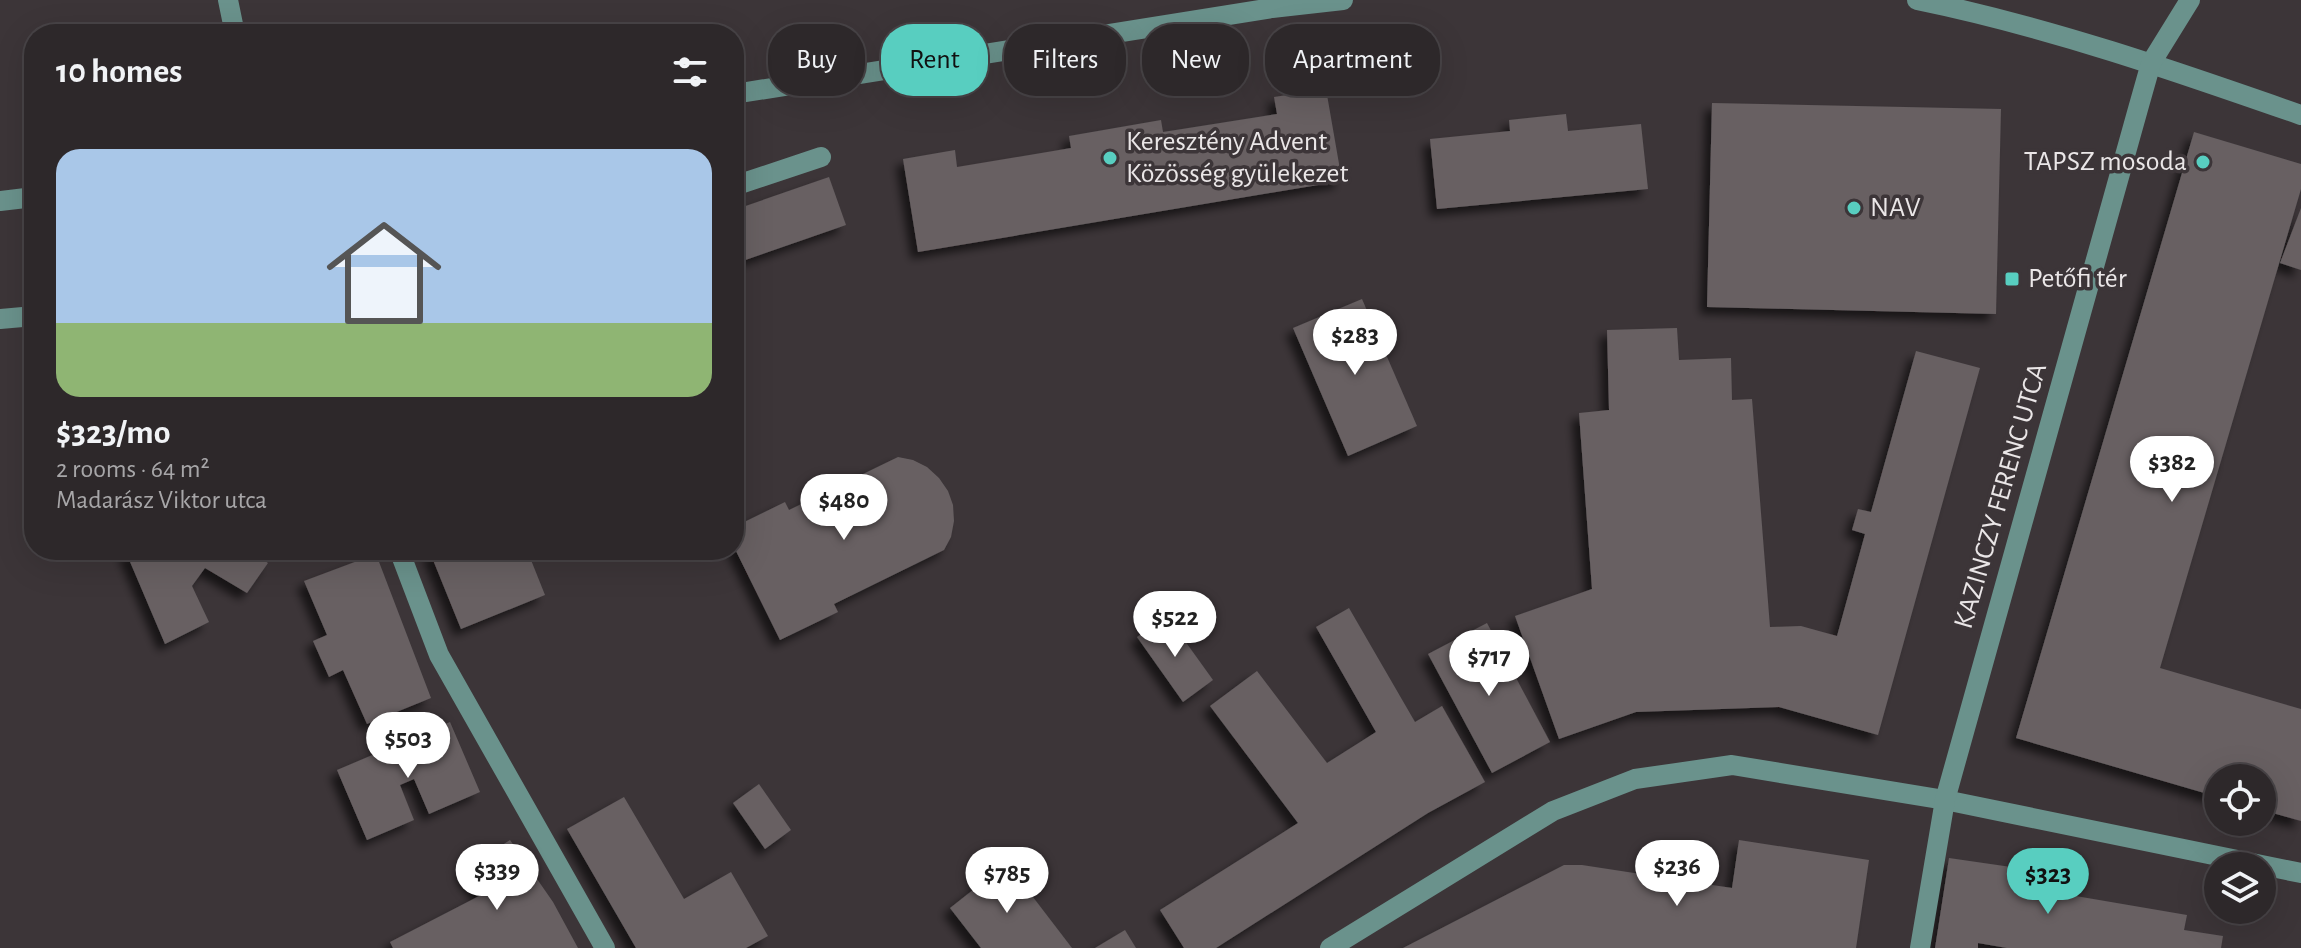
<!DOCTYPE html>
<html lang="en">
<head>
<meta charset="utf-8">
<style>
	:root { --surface:#2d282a; --page:#393436; --text:#f1f3f6; --muted:#a7a6a8; --line:#484447; --accent:#58cec0 }
	body { margin:0; font-family:"Alegreya Sans",sans-serif; background:var(--page); color:var(--text); height:100vh; display:flex; flex-direction:column; font-size:30px; white-space:nowrap }
	* { box-sizing:border-box; margin:0 }
	p { font-size:26px; color:var(--muted) }
	.icon { flex:none; width:44px; height:44px; fill:none; stroke:currentColor; stroke-width:2; stroke-linecap:round; stroke-linejoin:round }
	.map { position:relative; flex:1; overflow:hidden }
	.sheet { position:absolute; left:24px; top:24px; width:720px; height:536px; display:flex; flex-direction:column; background:var(--surface); border-radius:32px; box-shadow:0 8px 32px #0002,0 0 0 2px var(--line) }
	.sheet>* { flex:none }
	.guide { position:absolute; left:768px; top:24px; width:760px; height:72px; display:flex; gap:16px }
	.tools { position:absolute; left:2204px; top:764px; display:grid; gap:16px }
	.tools a { display:grid; place-items:center; width:72px; height:72px; border-radius:50%; background:var(--surface); box-shadow:0 8px 32px #0002,0 0 0 2px var(--line); font-size:40px }
	.price { position:absolute; translate:-50% -68px; padding:0 18px; border-radius:28px; background:#fff; color:#222; font-size:26px; line-height:52px; filter:drop-shadow(0 2px 4px #0008) }
	.price::after { content:''; position:absolute; left:50%; top:48px; width:24px; height:18px; margin-left:-12px; background:inherit; clip-path:polygon(0 0,100% 0,50% 100%) }
	.price.current { background:var(--accent); color:#111 }
	ul { padding:0; list-style:none }
	li { display:grid; align-content:center; gap:16px; height:424px; padding:0 32px }
	li span { display:grid; place-items:center; height:248px; border-radius:24px; color:#555 }
	li>.icon { margin-inline-start:auto }
	span .icon { width:144px; height:144px; fill:#fffc; stroke-width:1 }
	li b { font-size:34px }
	h2 { display:flex; justify-content:space-between; align-items:center; height:96px; padding:0 32px; font-size:34px }
	.chip { padding:0 28px; border-radius:32px; background:var(--surface); box-shadow:0 8px 32px #0002,0 0 0 2px var(--line); font-size:28px; line-height:72px }
	.chip.current { background:var(--accent); color:#111 }
	.map>svg:first-child { display:block }
	.building { fill:#676062; filter:url(#shadow) }
	.lines { fill:none; stroke-linecap:round; stroke-linejoin:round }
	.minor { stroke:#6a928c; stroke-width:20 }
	.poi-dot { fill:#58cec0; stroke:#3c3538; stroke-width:3 }
	.labels { text-anchor:middle; dominant-baseline:central; stroke-width:7; stroke-linejoin:round; paint-order:stroke }
	.poi-label { font-size:28px; fill:#eae6e7; stroke:#3c3538; text-anchor:start }
	.street-label { font-size:28px; fill:#eae6e7; stroke:#3c3538 }
</style>
</head>
<body>
<div class="map">
<svg width="2301" height="948" viewBox="0 0 2301 948">
	<defs>
		<filter id="shadow"><feDropShadow dx="-7" dy="7" stdDeviation="4" flood-color="#0009"/></filter>
	</defs>
	<rect width="100%" height="100%" fill="#3c3538"/>
	<!-- building -->
	<g class="building">
		<path d="M1326 89 1342 181 918 252 903 159 955 150 957 167 1071 148 1069 136 1161 120 1163 132 1277 114 1274 97Z"/>
		<path d="M1712 103 2001 109 1996 314 1707 307Z"/>
		<path d="M1566 114 1568 131 1641 124 1648 189 1437 209 1430 139 1510 131 1509 120Z"/>
		<path d="M2194 132 2301 164V189L2160 668 2301 709V821L2262 810V778H2218V797L2016 738Z"/>
		<path d="M829 177 846 225 734 264V210Z"/>
		<path d="M2301 208V270L2280 263Z"/>
		<path d="M1362 299 1417 426 1348 456 1293 328Z"/>
		<path d="M1677 328 1679 360 1731 358 1732 400 1752 399 1770 627 1801 626 1837 636 1865 534 1852 530 1858 509 1871 512 1916 351 1980 368 1878 735 1779 707 1636 712 1559 739 1515 616 1592 589 1579 413 1609 410 1607 330Z"/>
		<path d="M898 457 913 460 927 467 939 478 948 491 953 505 954 521 951 537 944 550 834 604 838 612 780 640 734 547V527L785 502 789 510Z"/>
		<path d="M125 550H250L268 563 247 593 205 568 192 586 209 622 165 644Z"/>
		<path d="M429 550H527L545 595 461 629Z"/>
		<path d="M376 554 431 698 367 724 343 670 329 677 313 641 327 635 304 581Z"/>
		<path d="M1349 608 1415 722 1442 706 1485 782 1428 813 1216 948H1184L1160 910 1298 823 1210 706 1257 671 1327 763 1376 732 1316 627Z"/>
		<path d="M1167 616 1213 680 1183 702 1137 637Z"/>
		<path d="M1487 623 1550 742 1492 773 1428 654Z"/>
		<path d="M450 722 480 792 429 814 414 779 400 785 414 820 367 840 337 770Z"/>
		<path d="M759 784 791 830 765 849 733 803Z"/>
		<path d="M624 797 684 899 731 872 768 936 746 948H636L567 829Z"/>
		<path d="M510 840 553 902 578 948H393L390 942 481 895 464 870Z"/>
		<path d="M1739 840 1869 860 1856 948H1403L1564 865H1582L1732 888Z"/>
		<path d="M1949 858 2025 869 2023 887 2187 915 2184 930 2223 936 2221 948H2007L1978 943V948H1935Z"/>
		<path d="M1007 863 1072 948H981L950 908Z"/>
		<path d="M1125 930 1136 948H1095Z"/>
	</g>
	<g class="lines">
		<!-- minor -->
		<g class="minor">
			<path d="M228 0 235 34"/>
			<path d="M1917 0C2049 27 2175 71 2301 115"/>
			<path d="M734 94 1272 8 1343 0"/>
			<path d="M734 186 821 157"/>
			<path d="M0 201 34 197"/>
			<path d="M0 319 34 316"/>
			<path d="M399 550 439 655 605 948"/>
			<path d="M1330 948 1553 811 1635 779 1732 765 1945 800 2301 873"/>
			<path d="M1920 948 1945 800 2138 109 2151 63 2190 0"/>
		</g>
	</g>
	<!-- markers -->
	<g class="poi-dot">
		<circle cx="1110" cy="158" r="8"/>
		<circle cx="2203" cy="162" r="8"/>
		<circle cx="1854" cy="208" r="8"/>
		<rect x="2004" y="271" width="16" height="16" rx="4"/>
	</g>
	<g class="labels">
		<!-- poi labels -->
		<g class="poi-label">
			<text x="1126" y="142">Keresztény Advent<tspan x="1126" dy="32">Közösség gyülekezet</tspan></text>
			<text x="2187" y="162" text-anchor="end">TAPSZ mosoda</text>
			<text x="1870" y="208">NAV</text>
			<text x="2028" y="279">Petőfi tér</text>
		</g>
		<!-- street labels -->
		<g class="street-label">
			<text transform="translate(2001 496) rotate(-74)">KAZINCZY FERENC UTCA</text>
		</g>
	</g>
</svg>
<div class="tools">
<a><svg class="icon" aria-label="locate" viewBox="0 0 24 24"><circle cx="12" cy="12" r="6"/><path d="M12 2v4M12 18v4M2 12h4M18 12h4"/></svg></a>
<a><svg class="icon" aria-label="layers" viewBox="0 0 24 24"><path d="M12 4l9 5-9 5-9-5zM3 14l9 5 9-5"/></svg></a>
</div>
<b class="price" style="left:1355px;top:377px">$283</b>
<b class="price" style="left:2172px;top:504px">$382</b>
<b class="price" style="left:844px;top:542px">$480</b>
<b class="price" style="left:1175px;top:659px">$522</b>
<b class="price" style="left:1489px;top:698px">$717</b>
<b class="price" style="left:408px;top:780px">$503</b>
<b class="price" style="left:1677px;top:908px">$236</b>
<b class="price" style="left:497px;top:912px">$339</b>
<b class="price" style="left:1007px;top:915px">$785</b>
<b class="price current" style="left:2048px;top:916px">$323</b>
<div class="guide">
<a class="chip">Buy</a>
<a class="chip current">Rent</a>
<a class="chip">Filters</a>
<a class="chip">New</a>
<a class="chip">Apartment</a>
</div>
<section class="sheet">
<h2>10 homes<svg class="icon" aria-label="filters" viewBox="0 0 24 24"><path d="M4 7h16M4 17h16"/><circle cx="9" cy="7" r="2"/><circle cx="15" cy="17" r="2"/></svg></h2>
<ul>
<li><span style="background:linear-gradient(#a9c7e8 70%,#8fb573 0)"><svg class="icon" aria-label="home" viewBox="0 0 24 24"><path d="M3 11l9-7 9 7M6 9v11h12V9"/></svg></span><div><b>$323/mo</b><p>2 rooms · 64 m²</p><p>Madarász Viktor utca</p></div></li>
</ul>
</section>
</div>
</body>
</html>
